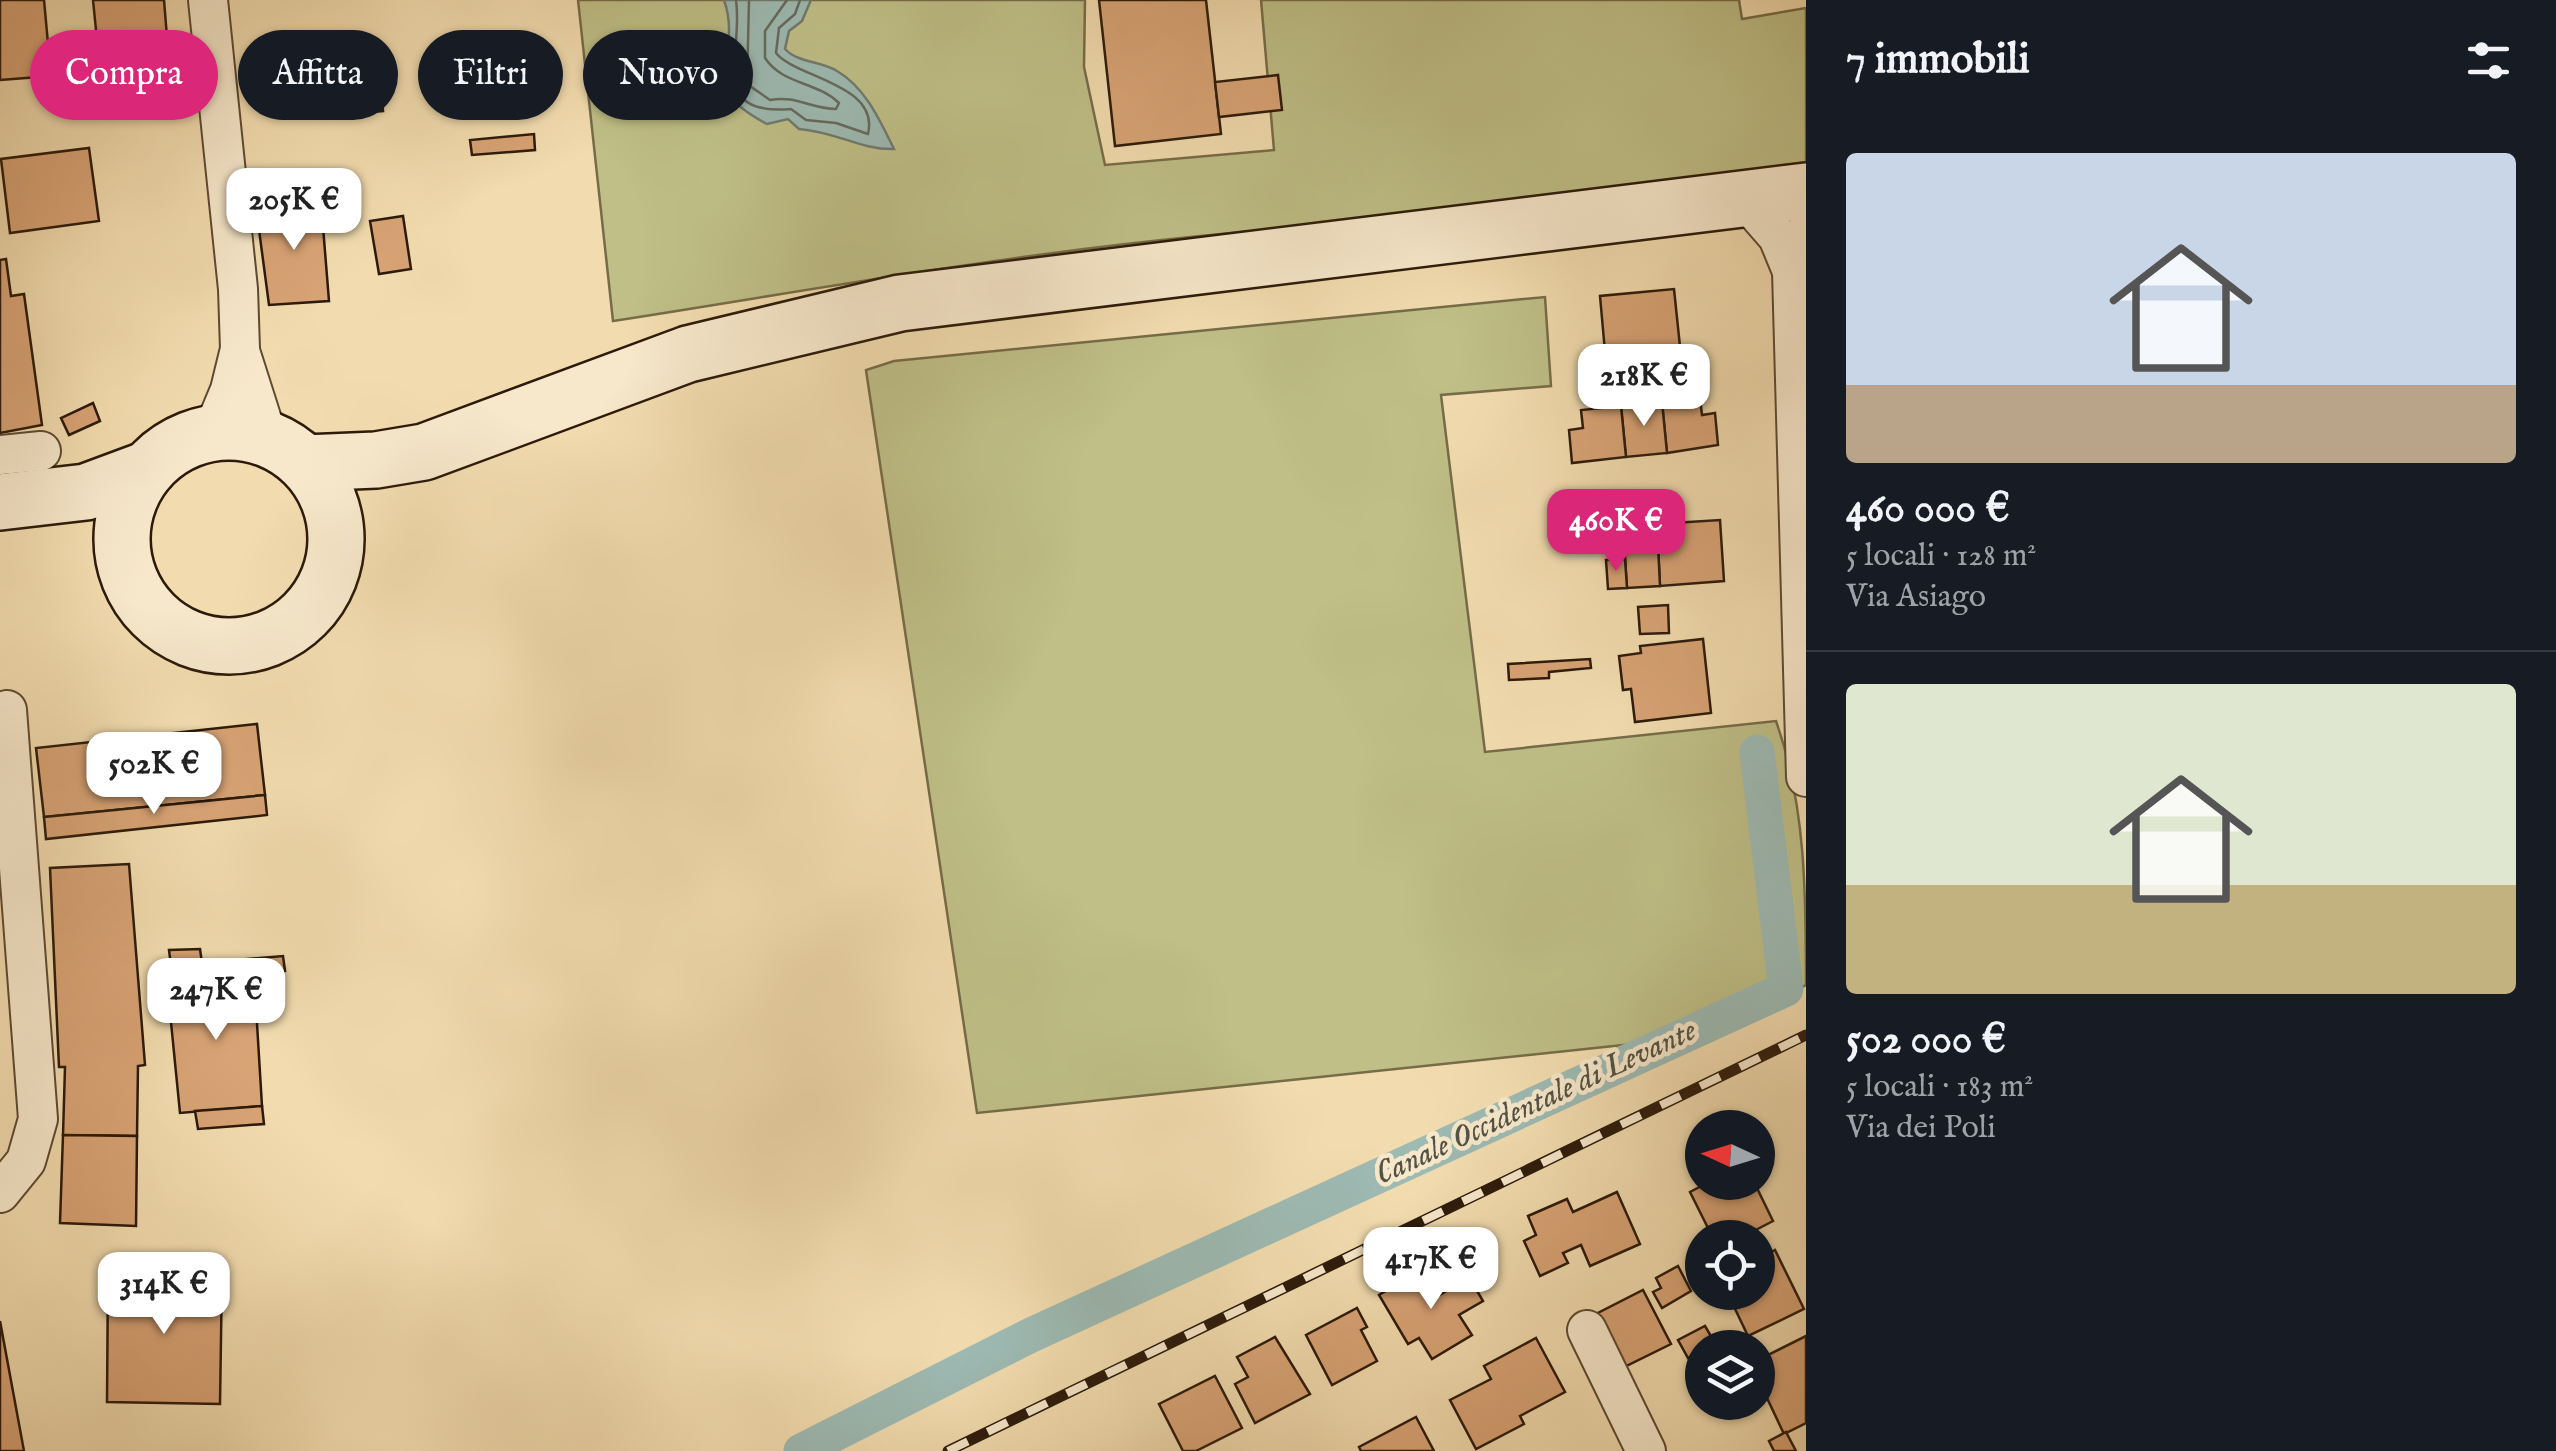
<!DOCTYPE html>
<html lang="it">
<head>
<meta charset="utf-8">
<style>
	:root { --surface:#171b24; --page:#242831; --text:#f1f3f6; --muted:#9ea1a6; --line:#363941; --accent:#db2777 }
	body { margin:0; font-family:"IM FELL English",serif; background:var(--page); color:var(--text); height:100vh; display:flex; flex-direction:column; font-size:38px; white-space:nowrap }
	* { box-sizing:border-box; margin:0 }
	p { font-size:32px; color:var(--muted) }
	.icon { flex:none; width:55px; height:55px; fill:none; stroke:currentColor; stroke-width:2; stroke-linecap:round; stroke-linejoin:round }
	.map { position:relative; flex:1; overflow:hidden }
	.details { display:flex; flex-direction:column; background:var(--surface); width:750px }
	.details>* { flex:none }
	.hud { position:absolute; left:30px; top:30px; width:950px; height:90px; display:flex; gap:20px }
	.needle { width:65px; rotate:274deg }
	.tools { position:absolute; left:1685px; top:1110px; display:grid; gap:20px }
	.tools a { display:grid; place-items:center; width:90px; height:90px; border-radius:50%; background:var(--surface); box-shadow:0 2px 8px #0004; font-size:50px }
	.price { position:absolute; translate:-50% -85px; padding:0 22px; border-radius:20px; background:#fff; color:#222; font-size:32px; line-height:65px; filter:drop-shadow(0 2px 5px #0008) }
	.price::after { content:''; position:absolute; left:50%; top:60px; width:30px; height:22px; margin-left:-15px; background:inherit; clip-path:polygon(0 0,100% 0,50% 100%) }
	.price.current { background:var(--accent); color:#fff }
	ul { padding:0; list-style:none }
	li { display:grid; align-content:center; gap:20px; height:530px; padding:0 40px }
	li+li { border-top:2px solid var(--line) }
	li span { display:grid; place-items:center; height:310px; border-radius:10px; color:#555 }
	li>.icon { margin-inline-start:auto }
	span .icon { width:180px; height:180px; fill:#fffc; stroke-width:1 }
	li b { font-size:42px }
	h2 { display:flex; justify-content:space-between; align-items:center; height:120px; padding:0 40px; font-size:42px }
	.chip { padding:0 35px; border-radius:45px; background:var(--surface); box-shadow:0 2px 8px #0004; font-size:35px; line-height:90px }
	.chip.current { background:var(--accent); color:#fff }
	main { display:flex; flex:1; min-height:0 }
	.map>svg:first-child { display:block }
	.green { fill:#bfbf87; stroke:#766c48; stroke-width:2.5 }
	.water { fill:#9dbab3; stroke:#707a6f; stroke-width:2.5 }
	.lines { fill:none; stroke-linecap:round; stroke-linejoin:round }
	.shore { stroke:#646a5e; stroke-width:2.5 }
	.canal { stroke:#9dbab3; stroke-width:35 }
	.building { fill:#d8a375; stroke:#2c1a0a; stroke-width:2.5 }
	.street-casing { stroke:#5e4a33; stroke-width:42 }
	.secondary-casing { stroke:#2c1a0a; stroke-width:60 }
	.street { stroke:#f7e8cb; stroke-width:38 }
	.secondary { stroke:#f7e8cb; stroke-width:55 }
	.rail-casing { stroke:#2c1a0a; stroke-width:11 }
	.rail { stroke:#f7e8cb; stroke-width:8; stroke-dasharray:22; stroke-linecap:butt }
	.labels { text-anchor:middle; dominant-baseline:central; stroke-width:9; stroke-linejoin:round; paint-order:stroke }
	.water-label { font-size:32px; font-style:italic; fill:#545245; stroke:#f7e8cb }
</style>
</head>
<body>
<main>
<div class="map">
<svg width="1806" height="1451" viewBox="0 0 1806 1451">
	<rect width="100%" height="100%" fill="#f2dcaf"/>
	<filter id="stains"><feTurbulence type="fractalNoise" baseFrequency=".002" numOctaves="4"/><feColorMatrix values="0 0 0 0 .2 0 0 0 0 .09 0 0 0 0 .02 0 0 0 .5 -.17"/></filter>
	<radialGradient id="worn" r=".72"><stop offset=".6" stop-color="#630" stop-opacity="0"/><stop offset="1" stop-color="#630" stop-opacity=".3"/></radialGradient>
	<!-- green -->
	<g class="green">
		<path d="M578 0H1085L1084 67 1105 165 1274 150 1261 0H1739L1742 19 1806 8V197C1558 209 1308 220 1061 252 911 271 762 298 613 321Z"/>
		<path d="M1545 297 1551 386 1441 395 1485 752 1776 721C1806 806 1806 896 1806 985L1699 1037 977 1113 866 370 894 361Z"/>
	</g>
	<!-- water -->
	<path class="water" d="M724 0H811L802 21 789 31 785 49C798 63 821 61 837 71 866 88 880 121 894 149 861 150 837 132 799 129L788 119 767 124C688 83 745 60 724 0Z"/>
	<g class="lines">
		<!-- shore -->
		<g class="shore">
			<path d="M736 0C744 54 706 116 791 109L806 120 836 123 868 134C880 84 796 78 776 53L779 28 795 14 800 0"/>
			<path d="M749 0 747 84 770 100C796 95 811 109 836 109L839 103C816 81 783 85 765 58V31L787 0"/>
		</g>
		<!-- canal -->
		<path class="canal" d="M801 1451 1029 1336 1786 989 1757 752"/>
	</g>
	<!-- building -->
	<g class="building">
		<path d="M0 0H44L51 76 0 80Z"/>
		<path d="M93 0H164L169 62 126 67 125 46 98 50Z"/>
		<path d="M1099 0H1206L1221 134 1115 146Z"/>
		<path d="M1278 75 1282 110 1219 117 1215 82Z"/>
		<path d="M381 82 383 111 328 115 325 86Z"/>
		<path d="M534 134 535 150 472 155 470 140Z"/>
		<path d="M89 148 99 221 10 233 1 159Z"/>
		<path d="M321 202 329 301 269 305 256 207Z"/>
		<path d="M403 216 411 269 379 274 370 221Z"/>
		<path d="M6 259 11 296 24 294 42 425 0 433V260Z"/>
		<path d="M1674 289 1681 356 1606 363 1600 296Z"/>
		<path d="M1700 398 1702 415 1715 413 1718 445 1667 453 1662 402Z"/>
		<path d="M1662 402 1667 453 1626 457 1621 406Z"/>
		<path d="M93 403 100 421 69 435 61 418Z"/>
		<path d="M1621 406 1626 457 1572 463 1569 430 1583 428 1581 410Z"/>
		<path d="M1664 499 1665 524 1626 526 1625 503Z"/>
		<path d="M1720 520 1724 581 1660 586 1657 524Z"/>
		<path d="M1657 524 1660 586 1627 588 1623 527Z"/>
		<path d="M1625 559 1627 588 1608 589 1606 560Z"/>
		<path d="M1668 605 1669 633 1640 634 1638 607Z"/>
		<path d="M1703 639 1711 713 1635 722 1631 689 1623 690 1619 656 1641 653 1640 646Z"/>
		<path d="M1590 659 1591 668 1549 672V678L1509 680 1508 664Z"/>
		<path d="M257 724 265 795 44 817 36 748Z"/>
		<path d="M265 795 267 815 46 839 44 817Z"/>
		<path d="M129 864 145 1065 138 1066 137 1136 63 1135 65 1067H59L50 868Z"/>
		<path d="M200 949 202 963 283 956 285 971 173 982 169 950Z"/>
		<path d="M254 974 262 1106 180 1113 167 982Z"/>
		<path d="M262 1106 264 1124 198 1129 195 1111Z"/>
		<path d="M63 1135 137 1136 136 1226 60 1223Z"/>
		<path d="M1709 1182H1754L1773 1221 1740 1238H1713L1690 1192Z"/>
		<path d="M1617 1192 1640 1244 1590 1266 1581 1245 1563 1253 1568 1263 1540 1276 1524 1241 1536 1235 1528 1216 1567 1199 1573 1212Z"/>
		<path d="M1775 1250 1804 1309 1748 1336 1727 1292H1758V1259Z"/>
		<path d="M1678 1266 1691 1291 1662 1308 1653 1292 1661 1288 1656 1278Z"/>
		<path d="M1422 1269 1438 1296 1469 1277 1483 1301 1459 1315 1472 1335 1432 1359 1419 1338 1408 1344 1379 1295Z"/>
		<path d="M108 1270 222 1272 220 1404 107 1402Z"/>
		<path d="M1643 1290 1671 1344 1616 1371 1588 1318Z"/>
		<path d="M1357 1308 1367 1327 1361 1330 1377 1361 1332 1385 1306 1335Z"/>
		<path d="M0 1321 24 1451H0Z"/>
		<path d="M1705 1326 1715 1343 1688 1358 1678 1340Z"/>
		<path d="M1806 1336V1423L1784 1434 1758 1379V1360Z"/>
		<path d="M1275 1337 1310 1394 1255 1423 1235 1384 1248 1377 1237 1357Z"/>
		<path d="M1536 1338 1565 1392 1520 1416 1524 1424 1476 1449 1450 1400 1491 1379 1484 1366Z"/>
		<path d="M1215 1376 1242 1428 1196 1451H1183L1159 1404Z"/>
		<path d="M1416 1417 1434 1451H1361L1359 1447Z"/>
		<path d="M1786 1432 1796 1451H1774L1769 1441Z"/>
	</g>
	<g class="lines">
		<!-- street casing -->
		<g class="street-casing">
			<g id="street">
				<path d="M208 0 238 289 240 349 230 390 212 433"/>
				<path d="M1745 199 1778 237 1792 271"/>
				<path d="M1806 231 1792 271 1806 777"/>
				<path d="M240 351 268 439"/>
				<path d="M0 455 41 451"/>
				<path d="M0 1193 26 1161 38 1119 7 710"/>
				<path d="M1587 1330 1646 1451"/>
			</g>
		</g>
		<!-- secondary casing -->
		<g class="secondary-casing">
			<g id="secondary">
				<circle cx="229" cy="539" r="107"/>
				<path d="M305 463 376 460 424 452 688 354 900 303 1806 191"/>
				<path d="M0 502 86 492 148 469"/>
			</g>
		</g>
		<!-- street -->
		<use href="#street" class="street"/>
		<!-- secondary -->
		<use href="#secondary" class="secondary"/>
		<!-- rail casing -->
		<g class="rail-casing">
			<path id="rail" d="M948 1451 1806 1035"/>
		</g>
		<!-- rail -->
		<use href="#rail" class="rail"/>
	</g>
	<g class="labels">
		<!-- water labels -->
		<g class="water-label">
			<text transform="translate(1536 1103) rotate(-25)">Canale Occidentale di Levante</text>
		</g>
	</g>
	<rect width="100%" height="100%" filter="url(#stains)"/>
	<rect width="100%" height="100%" fill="url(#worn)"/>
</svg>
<div class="tools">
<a><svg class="needle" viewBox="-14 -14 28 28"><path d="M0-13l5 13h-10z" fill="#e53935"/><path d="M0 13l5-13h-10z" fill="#9ea1a6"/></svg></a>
<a><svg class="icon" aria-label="locate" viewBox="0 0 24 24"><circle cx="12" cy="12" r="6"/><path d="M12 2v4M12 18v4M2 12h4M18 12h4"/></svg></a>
<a><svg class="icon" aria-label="layers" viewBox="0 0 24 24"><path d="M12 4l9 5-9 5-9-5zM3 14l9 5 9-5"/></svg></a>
</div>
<b class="price" style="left:294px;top:253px">205K €</b>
<b class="price" style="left:1644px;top:429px">218K €</b>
<b class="price current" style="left:1616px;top:574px">460K €</b>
<b class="price" style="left:154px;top:817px">502K €</b>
<b class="price" style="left:216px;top:1043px">247K €</b>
<b class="price" style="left:1431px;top:1312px">417K €</b>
<b class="price" style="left:164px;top:1337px">314K €</b>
<div class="hud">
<a class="chip current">Compra</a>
<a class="chip">Affitta</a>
<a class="chip">Filtri</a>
<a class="chip">Nuovo</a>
</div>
</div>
<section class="details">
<h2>7 immobili<svg class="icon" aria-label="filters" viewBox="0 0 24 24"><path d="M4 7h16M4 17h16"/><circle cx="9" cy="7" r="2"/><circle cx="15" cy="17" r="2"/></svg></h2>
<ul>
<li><span style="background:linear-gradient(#c9d6e8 75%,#b9a48a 0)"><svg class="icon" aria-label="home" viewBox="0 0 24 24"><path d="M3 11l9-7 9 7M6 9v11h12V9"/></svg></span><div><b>460 000 €</b><p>5 locali · 128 m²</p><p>Via Asiago</p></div></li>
<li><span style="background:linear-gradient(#dfe7d0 65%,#c2b280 0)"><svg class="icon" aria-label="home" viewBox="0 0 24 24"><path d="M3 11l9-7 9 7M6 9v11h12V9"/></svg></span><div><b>502 000 €</b><p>5 locali · 183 m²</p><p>Via dei Poli</p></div></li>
</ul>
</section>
</main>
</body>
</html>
